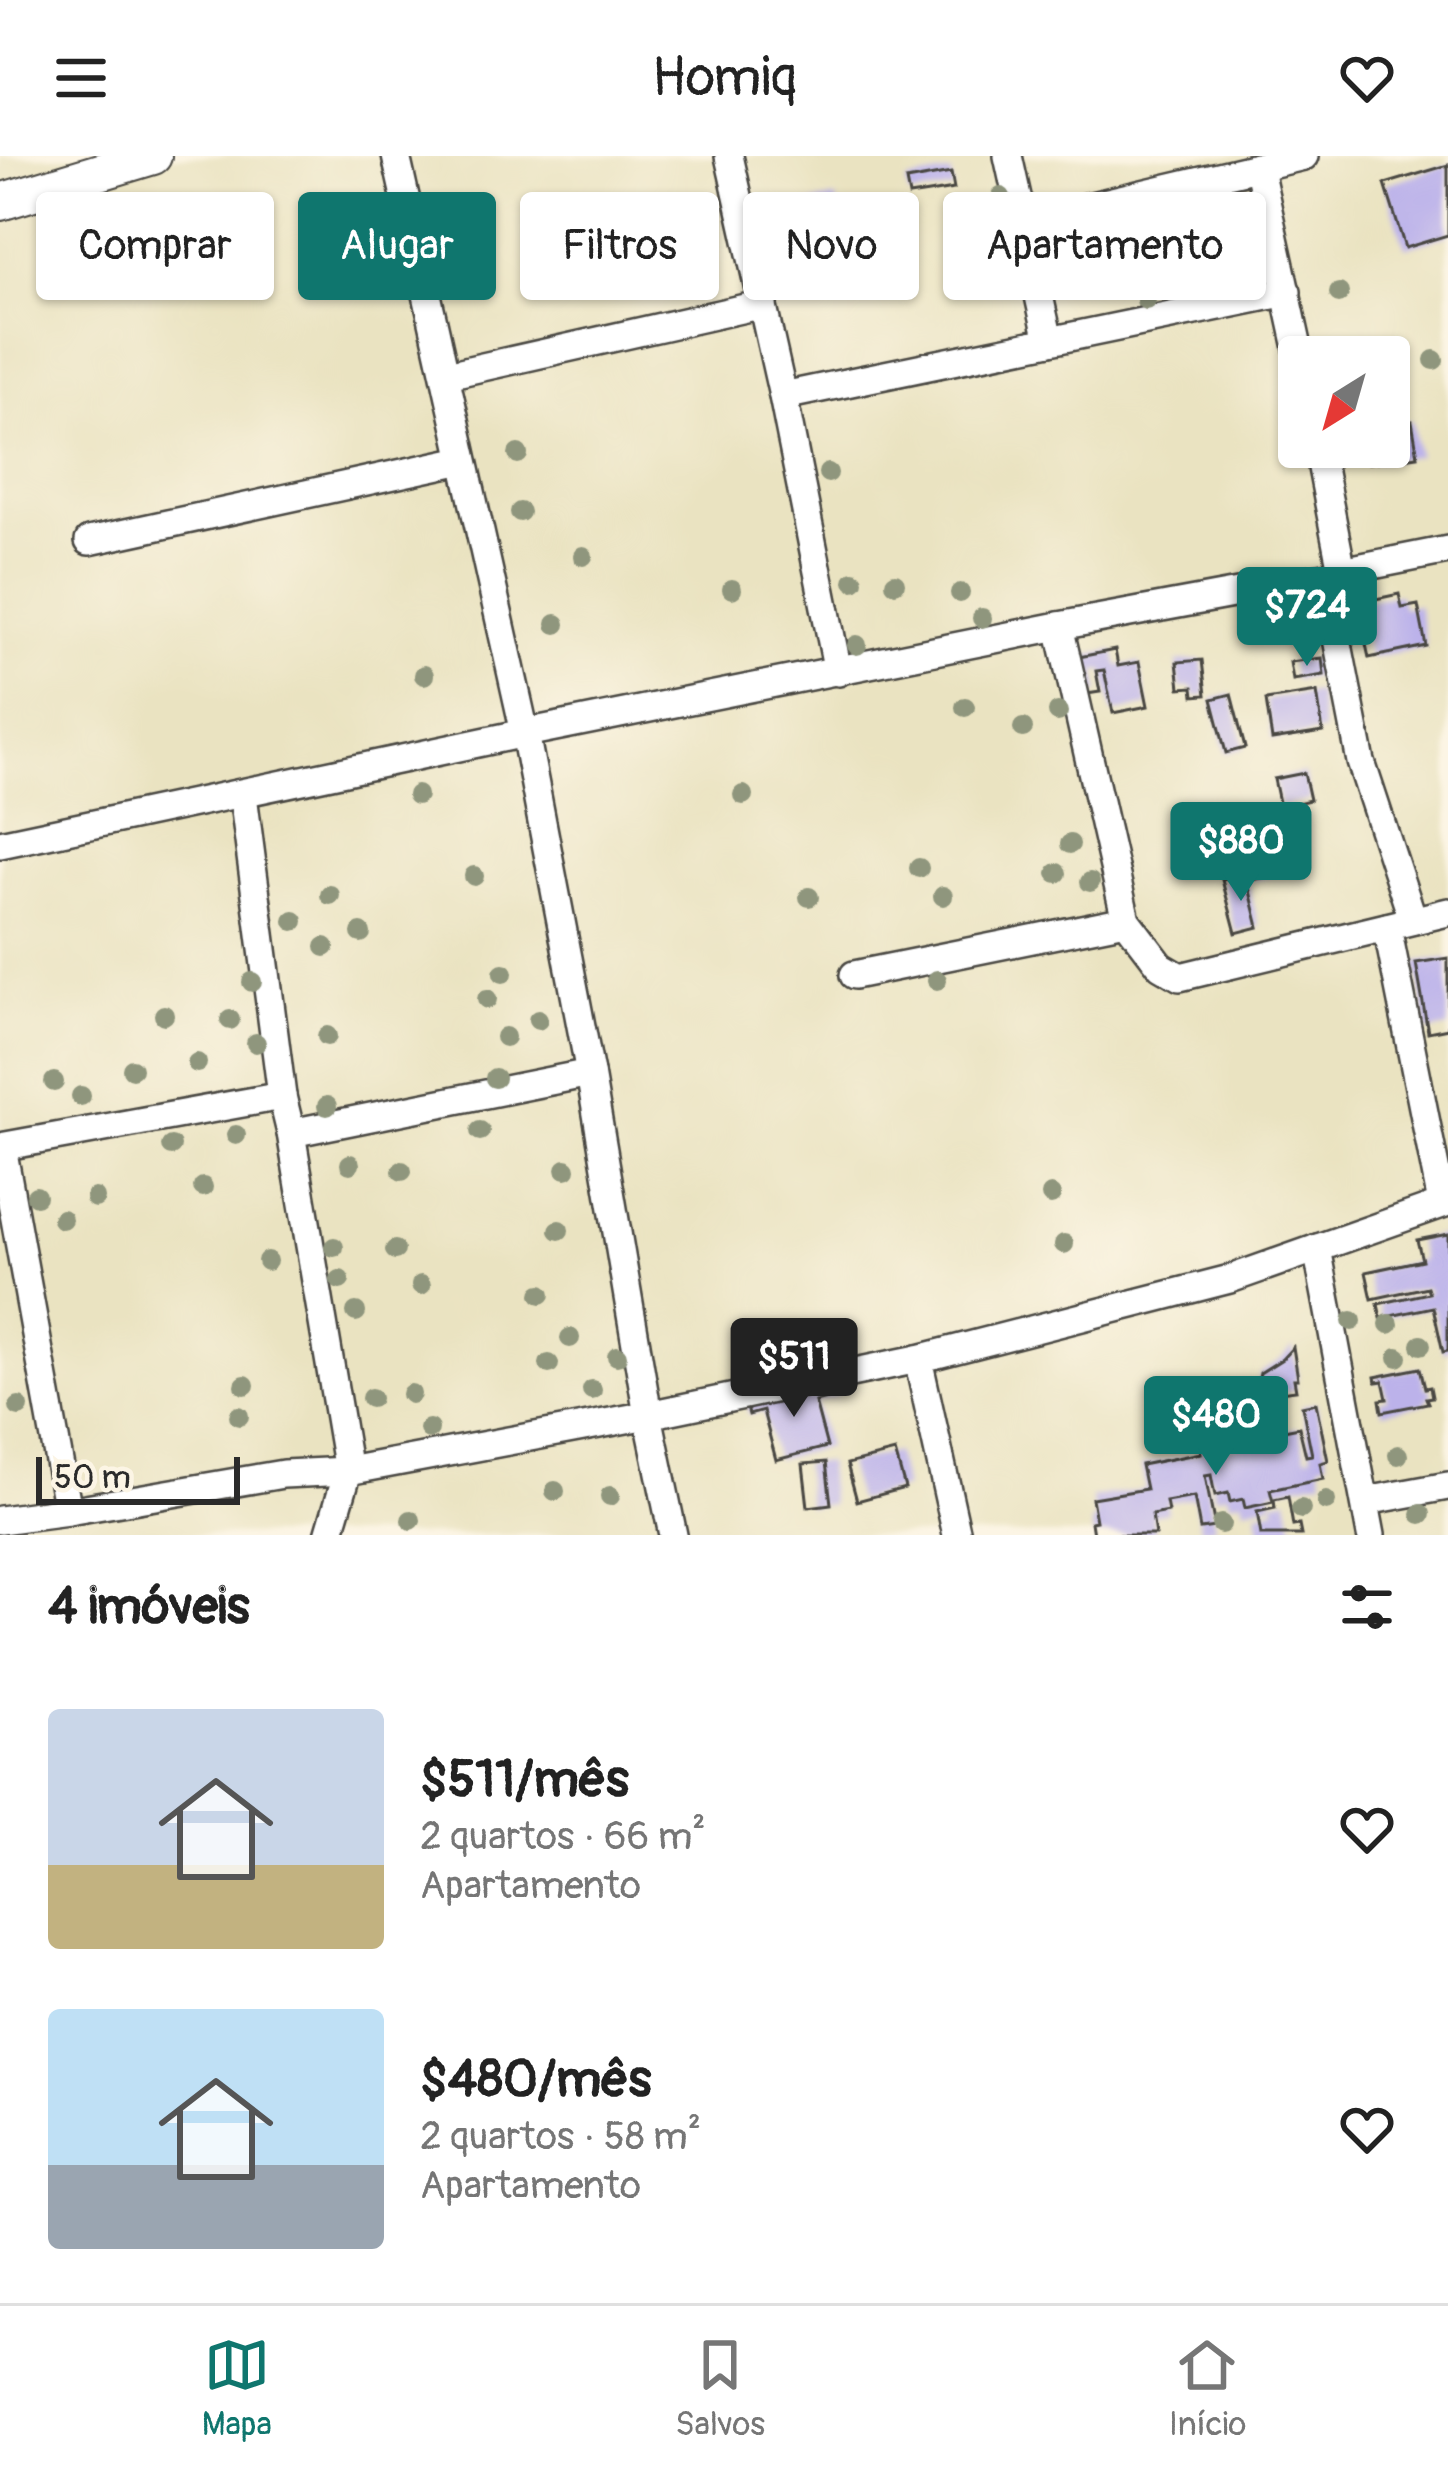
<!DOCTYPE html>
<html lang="pt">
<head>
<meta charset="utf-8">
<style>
	:root { --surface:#fff; --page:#f6f6f6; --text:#222; --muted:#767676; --line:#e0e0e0; --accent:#0f766e }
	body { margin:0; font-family:Pangolin,sans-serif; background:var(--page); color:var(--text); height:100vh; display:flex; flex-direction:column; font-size:45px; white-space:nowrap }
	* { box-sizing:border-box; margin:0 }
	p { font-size:39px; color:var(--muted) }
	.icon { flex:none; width:66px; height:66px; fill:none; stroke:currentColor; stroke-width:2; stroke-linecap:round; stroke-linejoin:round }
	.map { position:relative; height:1379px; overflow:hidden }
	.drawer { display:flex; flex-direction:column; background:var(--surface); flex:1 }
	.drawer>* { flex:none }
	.guide { position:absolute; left:36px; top:36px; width:1377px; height:108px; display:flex; gap:24px }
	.needle { width:78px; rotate:217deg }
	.buttons { position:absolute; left:1278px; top:180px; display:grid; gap:24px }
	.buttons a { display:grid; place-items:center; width:132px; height:132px; border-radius:12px; background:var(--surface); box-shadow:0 3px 9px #0004; font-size:60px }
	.scale { position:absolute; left:36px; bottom:30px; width:204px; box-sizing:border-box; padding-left:12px; border:6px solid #2b2b2b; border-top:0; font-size:33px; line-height:42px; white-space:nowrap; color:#2b2b2b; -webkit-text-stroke:9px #fcf5e5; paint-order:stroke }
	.price { position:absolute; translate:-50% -102px; padding:0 27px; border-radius:12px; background:var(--accent); color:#fff; font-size:39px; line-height:78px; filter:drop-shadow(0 3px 6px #0008) }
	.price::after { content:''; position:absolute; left:50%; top:72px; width:36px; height:27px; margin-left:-18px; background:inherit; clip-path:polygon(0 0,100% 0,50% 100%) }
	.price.selected { background:#222; color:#fff }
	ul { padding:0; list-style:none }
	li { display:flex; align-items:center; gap:36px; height:300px; padding:0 48px }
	li span { display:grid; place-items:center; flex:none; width:336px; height:240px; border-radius:12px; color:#555 }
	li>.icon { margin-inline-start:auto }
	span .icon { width:144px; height:144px; fill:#fffc; stroke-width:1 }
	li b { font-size:51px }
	h2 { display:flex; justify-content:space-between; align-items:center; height:144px; padding:0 48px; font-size:51px }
	.tag { padding:0 42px; border-radius:12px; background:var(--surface); box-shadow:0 3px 9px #0004; font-size:42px; line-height:108px }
	.tag.selected { background:var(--accent); color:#fff }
	header { display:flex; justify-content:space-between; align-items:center; height:156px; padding:0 48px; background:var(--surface); font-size:54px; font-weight:600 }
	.tabs { display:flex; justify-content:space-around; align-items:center; height:168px; border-top:3px solid var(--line); background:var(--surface); font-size:33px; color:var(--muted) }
	.tabs a { display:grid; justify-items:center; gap:6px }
	.tabs .selected { color:var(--accent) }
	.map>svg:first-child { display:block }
	.building { fill:#bcb2ea }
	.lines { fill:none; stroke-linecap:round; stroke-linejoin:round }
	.street-casing { stroke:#484742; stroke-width:32 }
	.secondary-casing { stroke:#484742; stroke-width:40 }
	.street { stroke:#fff; stroke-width:27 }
	.secondary { stroke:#fff; stroke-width:36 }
	.tree { fill:#8f967d }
</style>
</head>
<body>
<header><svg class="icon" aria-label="menu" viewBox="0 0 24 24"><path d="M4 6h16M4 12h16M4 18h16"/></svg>Homiq<svg class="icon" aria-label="heart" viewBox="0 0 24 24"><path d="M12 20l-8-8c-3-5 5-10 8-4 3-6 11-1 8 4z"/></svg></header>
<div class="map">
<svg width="1448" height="1379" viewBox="0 0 1448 1379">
	<rect width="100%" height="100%" fill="#fcf5e5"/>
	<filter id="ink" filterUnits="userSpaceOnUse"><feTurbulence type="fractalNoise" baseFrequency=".00833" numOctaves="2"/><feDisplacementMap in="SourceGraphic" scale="24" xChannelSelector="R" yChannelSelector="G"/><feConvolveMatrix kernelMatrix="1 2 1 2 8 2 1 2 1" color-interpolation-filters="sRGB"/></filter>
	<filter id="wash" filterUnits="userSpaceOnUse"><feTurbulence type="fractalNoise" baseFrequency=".004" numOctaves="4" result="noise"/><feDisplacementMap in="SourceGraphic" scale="48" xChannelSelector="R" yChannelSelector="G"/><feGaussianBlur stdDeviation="2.7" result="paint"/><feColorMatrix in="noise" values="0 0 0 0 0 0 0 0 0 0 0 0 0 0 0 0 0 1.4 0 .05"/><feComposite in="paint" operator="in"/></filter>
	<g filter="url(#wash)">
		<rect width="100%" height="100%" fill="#eae3c1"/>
		<g id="blocks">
			<!-- building -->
			<g class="building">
				<path d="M1448 9V79L1405 92 1385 28Z"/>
				<path d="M951 17 954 33 909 40 906 25Z"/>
				<path d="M836 42 846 88 782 101 773 55Z"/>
				<path d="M1412 265 1418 300 1369 307 1367 291H1389V268Z"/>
				<path d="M1399 438 1402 452 1418 449 1426 490 1369 502 1357 447Z"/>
				<path d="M1115 494 1118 510 1139 506 1148 550 1113 557 1104 514 1096 515 1100 536 1087 538 1079 501Z"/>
				<path d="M1322 502 1324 519 1293 524 1290 506Z"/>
				<path d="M1202 504 1206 539 1194 540 1193 531 1180 532 1177 506Z"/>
				<path d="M1317 536 1323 576 1272 584 1266 544Z"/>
				<path d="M1231 538 1245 592 1226 597 1212 543Z"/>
				<path d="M1304 617 1310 644 1280 651 1274 623Z"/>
				<path d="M1265 690 1271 720 1252 724 1247 694Z"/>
				<path d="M1246 719 1259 771 1236 777 1222 724Z"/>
				<path d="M1448 802V872L1428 876 1416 807Z"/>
				<path d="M1448 1078V1195L1443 1196 1433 1151 1381 1162 1378 1148 1429 1137 1427 1131 1372 1143 1366 1116 1422 1104 1417 1084Z"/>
				<path d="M1293 1191 1298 1223H1294L1296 1234 1255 1239 1260 1217 1282 1203Z"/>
				<path d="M1420 1212 1425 1232 1430 1231 1432 1241 1426 1242 1428 1247 1382 1256 1380 1244 1387 1243 1383 1225 1376 1226 1375 1221Z"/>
				<path d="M828 1226 838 1240 815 1246 827 1291 776 1304 763 1255 749 1259 746 1248Z"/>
				<path d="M1316 1247 1328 1305 1320 1307 1323 1323 1270 1334 1273 1346 1245 1352 1243 1343 1230 1346 1228 1337 1215 1340 1211 1319 1205 1320 1215 1371 1200 1373 1194 1341 1166 1346 1168 1356 1152 1359 1155 1379H1093L1091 1366 1096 1365 1092 1342 1146 1333 1141 1309 1201 1297 1196 1275 1211 1272 1215 1295 1260 1285 1259 1279 1299 1271 1306 1300 1312 1299 1302 1250Z"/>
				<path d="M1243 1257 1247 1279 1215 1285 1211 1263Z"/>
				<path d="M895 1296 905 1332 857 1345 847 1308Z"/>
				<path d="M826 1306 831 1348 808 1351 803 1308Z"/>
				<path d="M1288 1341 1293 1370 1299 1369 1301 1379H1261L1257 1356 1275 1352 1274 1344Z"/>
			</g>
		</g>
	</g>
	<g filter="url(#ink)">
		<use href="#blocks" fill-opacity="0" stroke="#484742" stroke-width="3"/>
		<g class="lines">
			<!-- street casing -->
			<g class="street-casing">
				<g id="street">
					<path d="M396 0 525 577 590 917 648 1259 673 1379"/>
					<path d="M729 0 783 240 838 516"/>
					<path d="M1008 0 1049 185"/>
					<path d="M1259 13 1300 201"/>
					<path d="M1023 66 1304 0"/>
					<path d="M447 219 763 148"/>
					<path d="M783 240 1287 136"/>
					<path d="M1318 291 1342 415"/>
					<path d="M89 385 463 304"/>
					<path d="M1325 421 1361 606 1413 764"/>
					<path d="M1059 470 1126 764 1161 810 1180 821 1448 756"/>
					<path d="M243 639 282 940 291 977 348 1315 329 1379"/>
					<path d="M0 688 525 577 1059 470 1325 421 1342 415 1448 394"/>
					<path d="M1387 771 1442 1047"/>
					<path d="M854 819 1126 764"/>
					<path d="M291 977 590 917"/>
					<path d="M0 991 282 940"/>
					<path d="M2 991 68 1355"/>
					<path d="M1317 1092 1371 1379"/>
					<path d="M918 1203 957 1379"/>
					<path d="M1366 1345 1448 1330"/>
					<path d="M0 1364 68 1355 283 1318 348 1315 648 1259 918 1203 1230 1123 1448 1046"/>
				</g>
			</g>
			<!-- secondary casing -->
			<g class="secondary-casing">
				<path id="secondary" d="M0 46 153 0"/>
			</g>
			<!-- street -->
			<use href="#street" class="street"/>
			<!-- secondary -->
			<use href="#secondary" class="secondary"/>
		</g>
		<!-- trees -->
		<g class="tree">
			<circle cx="1001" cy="41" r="10"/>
			<circle cx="958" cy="56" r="10"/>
			<circle cx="1076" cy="79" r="10"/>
			<circle cx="997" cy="86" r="10"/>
			<circle cx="1121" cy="88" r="10"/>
			<circle cx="1339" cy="137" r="10"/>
			<circle cx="1146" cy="144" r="10"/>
			<circle cx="1434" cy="204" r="10"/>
			<circle cx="518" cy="298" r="10"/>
			<circle cx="828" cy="317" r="10"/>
			<circle cx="520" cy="356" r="10"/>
			<circle cx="583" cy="400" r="10"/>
			<circle cx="854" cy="425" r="10"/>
			<circle cx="895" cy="427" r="10"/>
			<circle cx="732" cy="433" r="10"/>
			<circle cx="960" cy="437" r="10"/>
			<circle cx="982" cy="462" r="10"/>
			<circle cx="556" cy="468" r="10"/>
			<circle cx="857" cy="489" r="10"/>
			<circle cx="424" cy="519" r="10"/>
			<circle cx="965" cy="551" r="10"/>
			<circle cx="1058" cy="556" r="10"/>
			<circle cx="1023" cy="572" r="10"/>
			<circle cx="417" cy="639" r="10"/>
			<circle cx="743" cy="639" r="10"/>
			<circle cx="1070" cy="688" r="10"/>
			<circle cx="919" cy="712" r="10"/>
			<circle cx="1057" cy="717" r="10"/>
			<circle cx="474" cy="720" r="10"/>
			<circle cx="1090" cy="726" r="10"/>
			<circle cx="330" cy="739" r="10"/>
			<circle cx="943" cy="740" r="10"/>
			<circle cx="809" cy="741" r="10"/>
			<circle cx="294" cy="765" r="10"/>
			<circle cx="361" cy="777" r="10"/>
			<circle cx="325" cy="791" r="10"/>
			<circle cx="503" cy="817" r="10"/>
			<circle cx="937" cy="824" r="10"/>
			<circle cx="252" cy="826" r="10"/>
			<circle cx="487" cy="843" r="10"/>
			<circle cx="164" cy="859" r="10"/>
			<circle cx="230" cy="864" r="10"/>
			<circle cx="538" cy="864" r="10"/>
			<circle cx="327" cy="880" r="10"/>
			<circle cx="505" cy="881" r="10"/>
			<circle cx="256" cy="887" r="10"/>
			<circle cx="197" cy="907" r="10"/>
			<circle cx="132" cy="913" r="10"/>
			<circle cx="495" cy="922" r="10"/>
			<circle cx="54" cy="926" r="10"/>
			<circle cx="81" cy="940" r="10"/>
			<circle cx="327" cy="950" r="10"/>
			<circle cx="480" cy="975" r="10"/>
			<circle cx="236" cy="979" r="10"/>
			<circle cx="171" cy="990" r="10"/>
			<circle cx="350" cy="1008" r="10"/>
			<circle cx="566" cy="1013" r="10"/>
			<circle cx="402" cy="1015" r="10"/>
			<circle cx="203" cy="1031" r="10"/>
			<circle cx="1051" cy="1039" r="10"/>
			<circle cx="36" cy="1040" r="10"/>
			<circle cx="95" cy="1042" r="10"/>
			<circle cx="62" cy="1063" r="10"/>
			<circle cx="559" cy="1074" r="10"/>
			<circle cx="1064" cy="1088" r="10"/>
			<circle cx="334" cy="1091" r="10"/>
			<circle cx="395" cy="1094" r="10"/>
			<circle cx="267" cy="1105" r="10"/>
			<circle cx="340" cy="1124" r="10"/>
			<circle cx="421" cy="1129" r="10"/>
			<circle cx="541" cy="1138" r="10"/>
			<circle cx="356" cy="1156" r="10"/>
			<circle cx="1352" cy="1165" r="10"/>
			<circle cx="1389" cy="1168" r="10"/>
			<circle cx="570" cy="1182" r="10"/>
			<circle cx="1421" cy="1189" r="10"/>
			<circle cx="617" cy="1200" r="10"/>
			<circle cx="1398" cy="1201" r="10"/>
			<circle cx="549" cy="1208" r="10"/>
			<circle cx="245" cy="1229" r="10"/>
			<circle cx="592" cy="1234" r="10"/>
			<circle cx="411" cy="1238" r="10"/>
			<circle cx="371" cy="1242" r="10"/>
			<circle cx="19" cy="1251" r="10"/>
			<circle cx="239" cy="1260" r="10"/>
			<circle cx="429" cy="1273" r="10"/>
			<circle cx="1253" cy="1275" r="10"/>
			<circle cx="1398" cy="1299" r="10"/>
			<circle cx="555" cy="1335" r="10"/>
			<circle cx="610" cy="1340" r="10"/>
			<circle cx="1326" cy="1345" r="10"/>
			<circle cx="1301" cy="1353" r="10"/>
			<circle cx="1421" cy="1358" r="10"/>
			<circle cx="411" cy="1364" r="10"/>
			<circle cx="1221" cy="1368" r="10"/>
		</g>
	</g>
</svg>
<div class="buttons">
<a><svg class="needle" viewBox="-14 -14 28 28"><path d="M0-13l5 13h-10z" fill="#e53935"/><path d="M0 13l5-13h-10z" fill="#767676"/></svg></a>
</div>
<div class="scale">50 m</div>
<b class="price" style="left:1307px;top:513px">$724</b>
<b class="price" style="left:1241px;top:748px">$880</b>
<b class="price selected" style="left:794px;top:1264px">$511</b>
<b class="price" style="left:1216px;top:1322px">$480</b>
<div class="guide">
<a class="tag">Comprar</a>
<a class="tag selected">Alugar</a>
<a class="tag">Filtros</a>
<a class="tag">Novo</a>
<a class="tag">Apartamento</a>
</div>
</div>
<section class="drawer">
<h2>4 imóveis<svg class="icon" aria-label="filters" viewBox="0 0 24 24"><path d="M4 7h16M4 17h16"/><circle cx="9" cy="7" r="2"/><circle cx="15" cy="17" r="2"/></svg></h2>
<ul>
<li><span style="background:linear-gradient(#c9d6e8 65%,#c2b280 0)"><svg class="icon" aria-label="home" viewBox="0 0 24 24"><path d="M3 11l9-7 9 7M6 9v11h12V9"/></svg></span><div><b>$511/mês</b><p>2 quartos · 66 m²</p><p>Apartamento</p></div><svg class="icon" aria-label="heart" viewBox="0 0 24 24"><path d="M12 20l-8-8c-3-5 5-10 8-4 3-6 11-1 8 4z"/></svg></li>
<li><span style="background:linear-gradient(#bfe0f5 65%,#9aa5b1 0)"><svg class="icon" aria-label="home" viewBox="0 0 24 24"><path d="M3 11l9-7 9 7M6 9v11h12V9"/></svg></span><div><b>$480/mês</b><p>2 quartos · 58 m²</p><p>Apartamento</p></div><svg class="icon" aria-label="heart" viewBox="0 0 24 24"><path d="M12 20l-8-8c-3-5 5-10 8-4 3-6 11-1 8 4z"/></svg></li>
</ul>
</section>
<nav class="tabs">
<a class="selected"><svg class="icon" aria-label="map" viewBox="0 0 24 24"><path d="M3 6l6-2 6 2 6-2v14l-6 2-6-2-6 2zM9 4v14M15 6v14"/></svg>Mapa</a>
<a><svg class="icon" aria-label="saved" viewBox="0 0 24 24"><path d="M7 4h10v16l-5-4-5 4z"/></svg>Salvos</a>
<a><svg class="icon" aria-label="home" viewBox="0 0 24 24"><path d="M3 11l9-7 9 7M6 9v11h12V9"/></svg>Início</a>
</nav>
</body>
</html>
